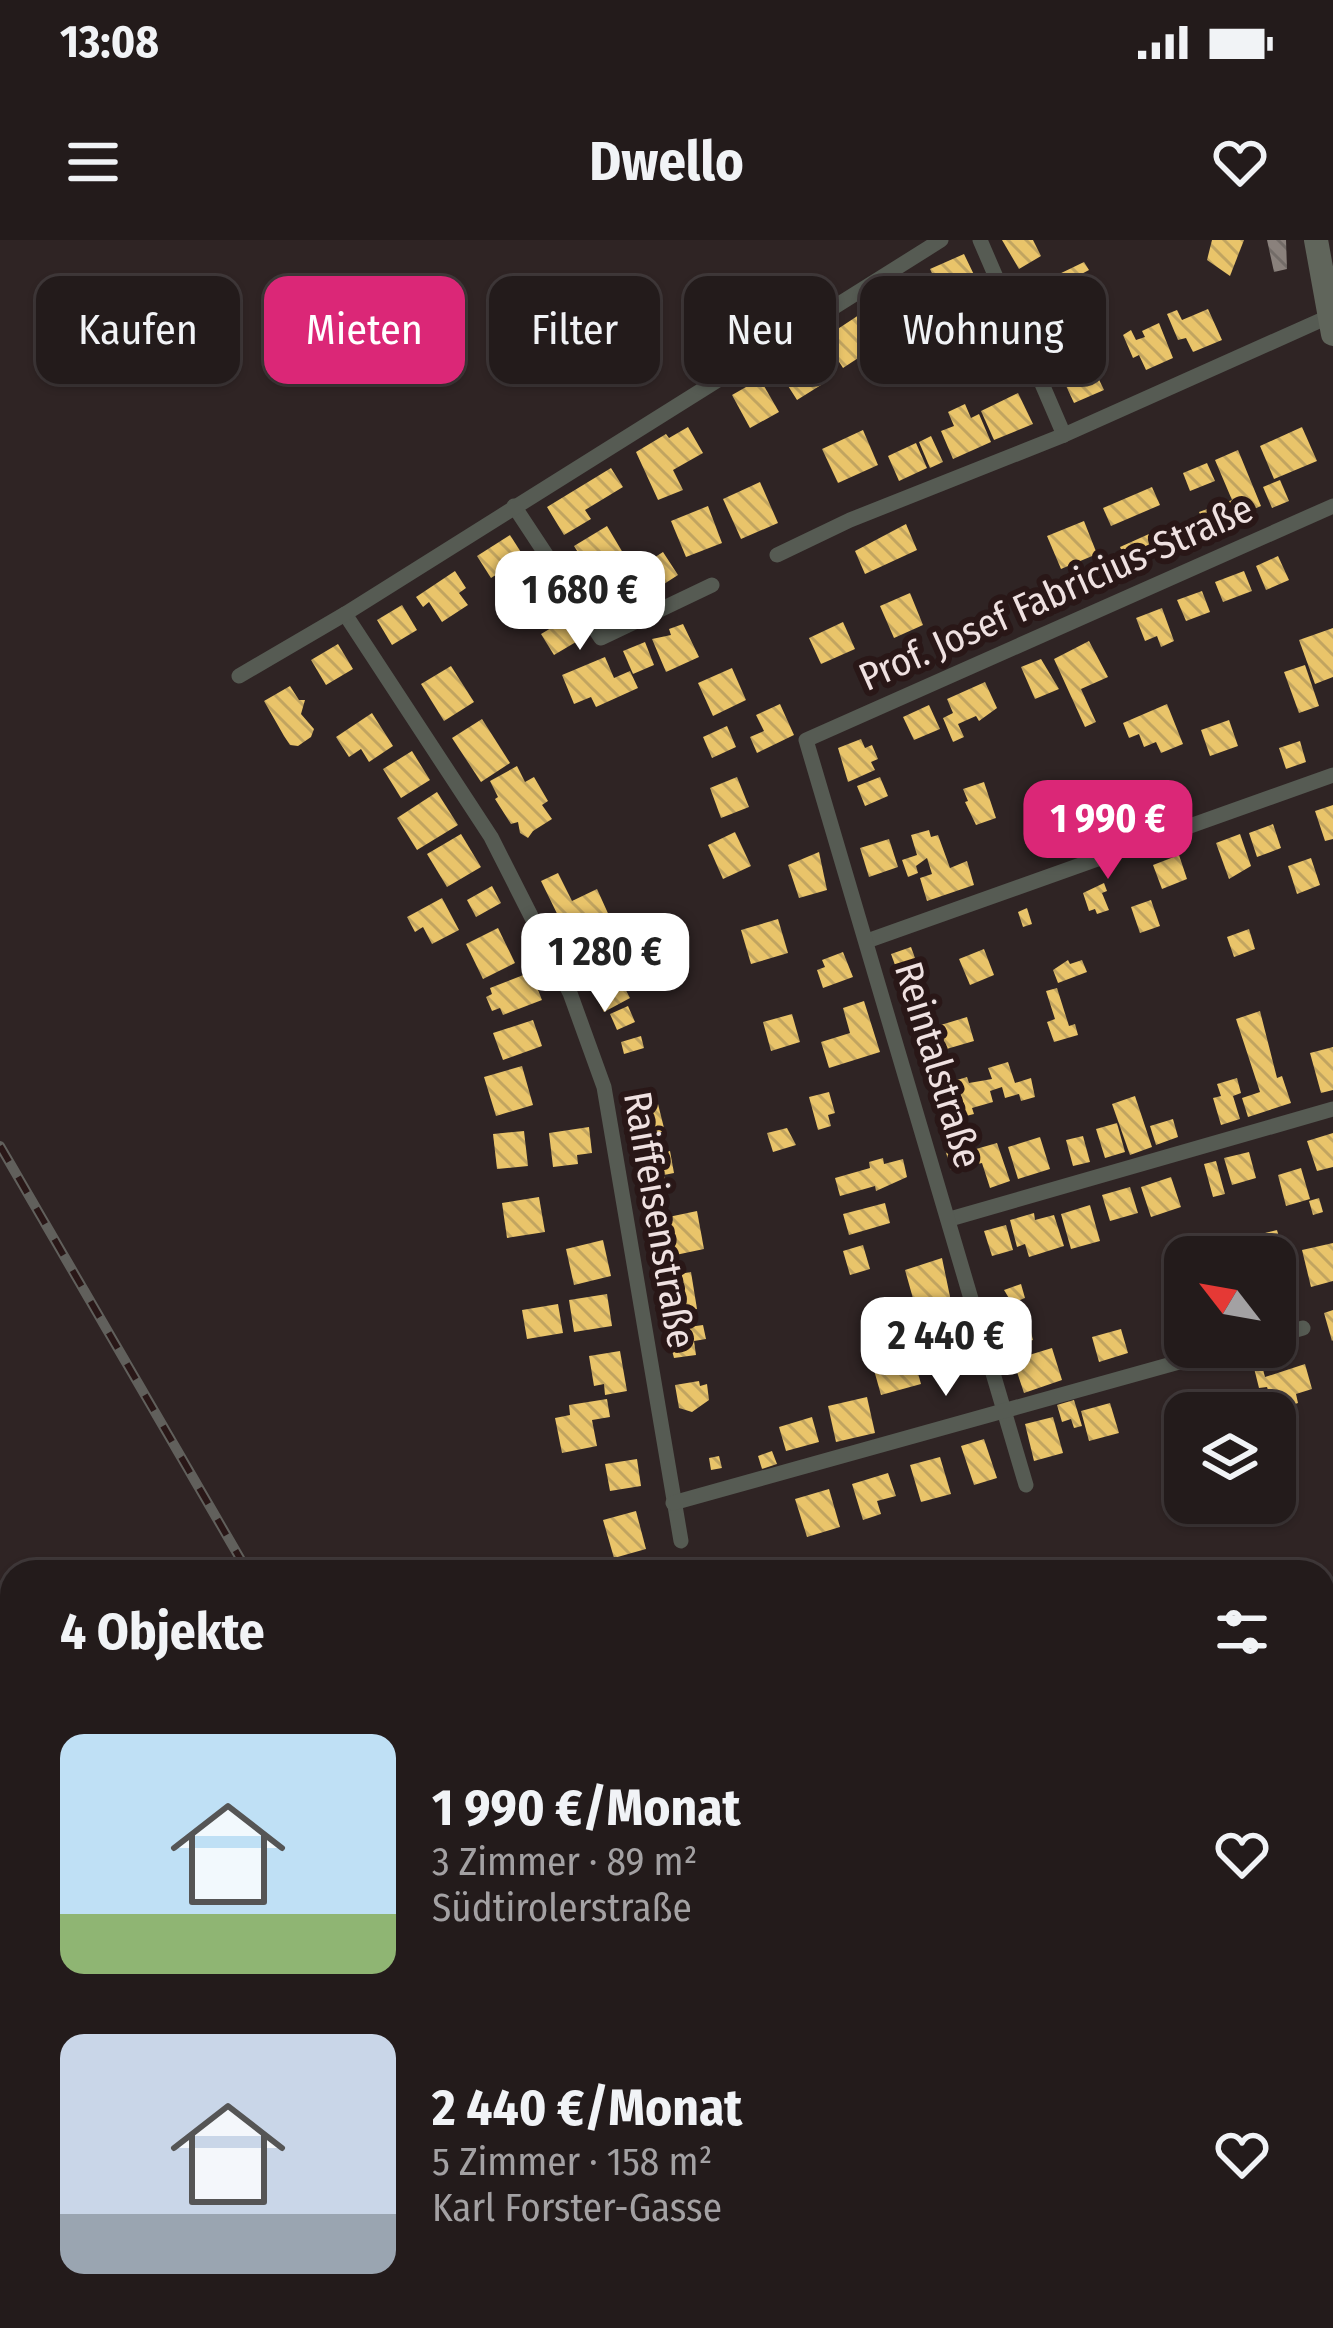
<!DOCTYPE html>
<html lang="de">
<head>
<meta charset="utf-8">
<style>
	:root { --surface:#231b1b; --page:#2b2424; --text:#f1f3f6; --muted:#a3a1a3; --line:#40393a; --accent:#db2777 }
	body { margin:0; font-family:"Fira Sans Condensed",sans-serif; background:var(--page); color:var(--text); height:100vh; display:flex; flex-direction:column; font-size:45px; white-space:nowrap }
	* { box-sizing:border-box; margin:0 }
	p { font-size:39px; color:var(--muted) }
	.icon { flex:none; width:66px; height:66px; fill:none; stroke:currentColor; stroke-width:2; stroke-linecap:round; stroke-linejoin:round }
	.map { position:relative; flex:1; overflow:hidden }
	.side { position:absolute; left:0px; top:1320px; width:1335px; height:768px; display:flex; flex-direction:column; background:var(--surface); border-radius:36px 36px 0 0; box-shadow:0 3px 9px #0004,0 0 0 3px var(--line) }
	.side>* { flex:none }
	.guide { position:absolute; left:36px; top:36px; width:1263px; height:108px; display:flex; gap:24px }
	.needle { width:78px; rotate:301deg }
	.fabs { position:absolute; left:1164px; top:996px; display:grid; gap:24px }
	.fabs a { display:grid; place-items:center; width:132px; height:132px; border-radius:24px; background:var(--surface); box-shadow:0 3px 9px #0004,0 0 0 3px var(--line); font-size:60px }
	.price { position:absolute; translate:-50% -102px; padding:0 27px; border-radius:24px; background:#fff; color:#222; font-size:39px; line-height:78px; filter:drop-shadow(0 3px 6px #0008) }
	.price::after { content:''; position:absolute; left:50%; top:72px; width:36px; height:27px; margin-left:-18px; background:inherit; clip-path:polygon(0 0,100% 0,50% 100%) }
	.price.current { background:var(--accent); color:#fff }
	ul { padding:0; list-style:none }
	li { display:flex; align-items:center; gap:36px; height:300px; padding:0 60px }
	li span { display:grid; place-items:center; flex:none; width:336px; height:240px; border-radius:24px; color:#555 }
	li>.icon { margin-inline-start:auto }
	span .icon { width:144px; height:144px; fill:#fffc; stroke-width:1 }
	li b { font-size:51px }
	h2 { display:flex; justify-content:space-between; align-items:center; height:144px; padding:0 60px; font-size:51px }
	.chip { padding:0 42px; border-radius:24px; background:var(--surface); box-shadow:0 3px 9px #0004,0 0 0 3px var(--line); font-size:42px; line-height:108px }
	.chip.current { background:var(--accent); color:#fff }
	.status { display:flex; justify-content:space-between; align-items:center; height:84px; padding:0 60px; background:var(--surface); direction:ltr }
	.status svg { height:33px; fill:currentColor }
	header { display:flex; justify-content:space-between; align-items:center; height:156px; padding:0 60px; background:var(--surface); font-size:54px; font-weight:700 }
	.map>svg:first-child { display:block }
	.forest { fill:url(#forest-firs) }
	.homes { fill:url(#homes-back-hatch) }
	.industry { fill:url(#industry-back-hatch) }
	.building { fill:url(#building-back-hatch) }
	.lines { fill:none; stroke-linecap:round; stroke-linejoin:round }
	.minor { stroke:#565b53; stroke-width:15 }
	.primary { stroke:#60655b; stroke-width:24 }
	.rail-casing { stroke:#61605c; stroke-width:10 }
	.rail { stroke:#291717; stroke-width:6; stroke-dasharray:18; stroke-linecap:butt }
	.labels { text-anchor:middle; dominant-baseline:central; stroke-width:12; stroke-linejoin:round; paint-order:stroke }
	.street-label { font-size:39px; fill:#efe1e1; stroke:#291717 }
</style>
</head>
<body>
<div class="status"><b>13:08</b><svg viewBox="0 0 49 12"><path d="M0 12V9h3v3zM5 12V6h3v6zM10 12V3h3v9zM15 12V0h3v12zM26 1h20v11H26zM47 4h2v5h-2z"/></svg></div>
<header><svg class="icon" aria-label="menu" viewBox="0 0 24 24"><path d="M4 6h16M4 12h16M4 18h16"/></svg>Dwello<svg class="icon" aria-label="heart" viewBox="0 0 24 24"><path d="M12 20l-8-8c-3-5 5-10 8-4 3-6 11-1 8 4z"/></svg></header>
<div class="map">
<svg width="1333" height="2088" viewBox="0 0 1333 2088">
	<defs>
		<pattern id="forest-firs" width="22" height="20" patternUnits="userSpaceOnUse" patternTransform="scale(3)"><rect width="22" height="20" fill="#512627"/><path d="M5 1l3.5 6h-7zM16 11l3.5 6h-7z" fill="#6a4546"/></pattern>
		<pattern id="homes-back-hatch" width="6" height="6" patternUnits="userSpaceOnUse" patternTransform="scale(3)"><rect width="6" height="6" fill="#e9c46a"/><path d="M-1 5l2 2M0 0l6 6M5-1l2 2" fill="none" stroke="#c1a460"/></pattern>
		<pattern id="industry-back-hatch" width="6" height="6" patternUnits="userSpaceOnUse" patternTransform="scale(3)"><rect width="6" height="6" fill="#8a817c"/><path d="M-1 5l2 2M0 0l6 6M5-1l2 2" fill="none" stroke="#736c68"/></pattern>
		<pattern id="building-back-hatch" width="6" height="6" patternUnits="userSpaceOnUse" patternTransform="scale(3)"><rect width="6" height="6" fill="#8f7979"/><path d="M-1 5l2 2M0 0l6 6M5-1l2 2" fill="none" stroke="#736464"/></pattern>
	</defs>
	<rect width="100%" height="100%" fill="#2f2424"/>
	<!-- forest -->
	<path class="forest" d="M1323 1816 1333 1859V1909L1323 1911Z"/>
	<!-- homes -->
	<g class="homes">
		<path d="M1002 0H1033L1041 16 1019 29Z"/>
		<path d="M1212 0H1244L1230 36 1207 20Z"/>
		<path d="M964 14 977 41 969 45 976 61 950 72 930 29Z"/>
		<path d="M1084 22 1089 30 1059 46 1056 51 1069 80 1043 92 1024 51Z"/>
		<path d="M1208 69 1222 100 1193 112 1186 98 1178 100 1167 74 1177 70 1182 80Z"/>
		<path d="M865 71 876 87 866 93 875 107 843 128 824 98Z"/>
		<path d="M1077 83 1083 99 1067 106 1060 90Z"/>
		<path d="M1159 83 1173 118 1146 130 1139 115 1133 118 1123 95 1131 90 1136 100 1145 97 1142 91Z"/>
		<path d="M949 89 960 113 948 119 952 127 920 142 905 110Z"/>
		<path d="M810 106 825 129 815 135 821 145 797 160 776 127Z"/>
		<path d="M1091 123 1104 150 1074 163 1062 137Z"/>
		<path d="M760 139 779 172 750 188 732 155Z"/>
		<path d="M1018 153 1033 184 994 200 981 171Z"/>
		<path d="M965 164 971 178 979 174 991 202 953 219 941 191 954 186 948 172Z"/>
		<path d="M688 187 703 213 673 230 683 250 658 260 636 212 666 194 669 198Z"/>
		<path d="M1302 187 1317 221 1274 239 1260 206Z"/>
		<path d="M863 190 878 225 838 243 822 209Z"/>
		<path d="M931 196 943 222 930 228 919 202Z"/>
		<path d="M916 203 927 228 899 241 888 216Z"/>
		<path d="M1238 210 1261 266 1207 290 1199 272 1232 260 1215 220Z"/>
		<path d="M1207 223 1215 241 1190 251 1183 233Z"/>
		<path d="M611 228 623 247 585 270 591 279 564 295 547 267Z"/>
		<path d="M1280 240 1289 261 1272 268 1263 247Z"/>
		<path d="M760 242 778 283 741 299 723 259Z"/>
		<path d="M1152 247 1160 265 1111 286 1103 268Z"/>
		<path d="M708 266 722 303 686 317 671 281Z"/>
		<path d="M1084 281 1097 314 1061 329 1047 296Z"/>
		<path d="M906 284 917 310 865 334 855 311Z"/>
		<path d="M1169 285 1177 304 1128 325 1120 307Z"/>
		<path d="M607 286 623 313 591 333 574 306Z"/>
		<path d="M510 295 524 317 491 338 477 316Z"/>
		<path d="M663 312 678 335 633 364 622 346 603 358 591 339 613 325 616 330 630 321 635 330Z"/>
		<path d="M1278 316 1289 340 1266 350 1256 326Z"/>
		<path d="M455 331 466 348 459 353 468 365 442 382 429 362 423 367 416 357Z"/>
		<path d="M1244 331 1252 351 1223 362 1215 342Z"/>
		<path d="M1202 351 1210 372 1186 381 1177 360Z"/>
		<path d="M910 353 923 385 894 398 880 366Z"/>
		<path d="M402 365 417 390 392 405 377 380Z"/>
		<path d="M1162 368 1174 401 1161 407 1157 396 1145 401 1136 378Z"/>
		<path d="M568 378 581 399 554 415 541 394Z"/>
		<path d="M843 382 855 409 821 424 809 398Z"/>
		<path d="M683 384 699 417 666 432 652 399 671 395 669 389Z"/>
		<path d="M1333 388V437L1315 444 1299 400Z"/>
		<path d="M1089 401 1108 437 1081 449 1096 482 1085 487 1054 419Z"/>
		<path d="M645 402 654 425 633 434 623 411Z"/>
		<path d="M338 404 353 429 326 445 311 420Z"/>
		<path d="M605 417 614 438 630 431 638 448 596 467 591 457 574 464 562 435Z"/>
		<path d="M1041 419 1059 449 1035 459 1021 427Z"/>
		<path d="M1305 425 1319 466 1299 473 1284 432Z"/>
		<path d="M451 426 474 462 444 481 421 444Z"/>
		<path d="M732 428 746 460 713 476 698 443Z"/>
		<path d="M985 442 997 468 979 481 976 476 958 484 964 497 953 502 943 478 953 473 947 459Z"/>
		<path d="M290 446 299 460H305L301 474 314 489 311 497 298 506 290 505 284 496 264 461Z"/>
		<path d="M780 464 794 495 757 513 750 497 764 491 756 475Z"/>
		<path d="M1167 464 1183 504 1161 513 1156 502 1144 507 1139 494 1129 498 1123 483Z"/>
		<path d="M929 465 940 489 914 500 903 477Z"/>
		<path d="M372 473 393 506 369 522 361 509 349 517 336 497Z"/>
		<path d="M482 479 510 523 481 542 452 498Z"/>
		<path d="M1229 480 1238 506 1210 516 1201 490Z"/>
		<path d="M727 486 736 507 712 518 703 497Z"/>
		<path d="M861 499 865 508 872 505 878 519 871 522 875 530 848 542 838 508Z"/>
		<path d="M1300 501 1306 522 1286 529 1279 508Z"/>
		<path d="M412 511 430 540 401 558 383 529Z"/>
		<path d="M517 526 525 542 534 537 548 561 542 565 552 579 533 591 528 598 520 593 518 582 511 584 495 559 498 557 490 541Z"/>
		<path d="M737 537 749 567 721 578 710 548Z"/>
		<path d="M880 537 888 556 865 566 857 546Z"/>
		<path d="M984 542 996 578 976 585 965 562 968 561 963 549Z"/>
		<path d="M437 552 458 585 417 610 397 578Z"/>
		<path d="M1107 563 1117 593 1071 609 1065 591 1085 583 1081 572Z"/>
		<path d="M1333 565V599L1325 601 1315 571Z"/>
		<path d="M1273 584 1281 608 1257 617 1249 593Z"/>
		<path d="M929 590 931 597 938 595 950 628 967 621 974 645 927 661 920 638 932 634 927 618 916 626 918 633 908 637 902 620 917 615 911 595Z"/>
		<path d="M735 592 751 626 723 639 708 605Z"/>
		<path d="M461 594 481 627 447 647 427 614Z"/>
		<path d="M1240 594 1251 626 1229 639 1216 603Z"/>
		<path d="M889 599 898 627 869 637 860 608Z"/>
		<path d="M819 612 827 650 799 658 788 625Z"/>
		<path d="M1179 615 1187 639 1162 649 1153 625Z"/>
		<path d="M1311 618 1320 645 1297 654 1288 626Z"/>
		<path d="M558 633 572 661 597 649 611 680 570 700 541 641Z"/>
		<path d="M1104 643 1107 651 1102 653 1109 670 1097 674 1095 669 1089 671 1083 653Z"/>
		<path d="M492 646 501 663 476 677 467 660Z"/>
		<path d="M442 658 459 690 432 704 423 687 415 692 407 677Z"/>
		<path d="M1151 660 1160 686 1140 693 1131 667Z"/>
		<path d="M1027 668 1032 684 1023 687 1018 672Z"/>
		<path d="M778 679 788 713 751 724 741 690Z"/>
		<path d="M498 688 515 723 483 739 466 704Z"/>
		<path d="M1249 689 1255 709 1234 717 1227 697Z"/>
		<path d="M911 707 919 729 899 736 891 714Z"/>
		<path d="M984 709 994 735 970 745 959 719Z"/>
		<path d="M618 711 630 734 620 739 630 758 604 772 582 729Z"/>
		<path d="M843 712 853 737 823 748 817 730 825 727 822 720Z"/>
		<path d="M1068 720 1070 724 1082 720 1087 732 1058 743 1053 730Z"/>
		<path d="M531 732 542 760 503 775 500 768 492 771 486 757 492 754 490 748Z"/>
		<path d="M1057 748 1069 786 1075 784 1078 795 1054 802 1047 782 1055 779 1046 751Z"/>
		<path d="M864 761 880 812 829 828 821 802 850 793 843 768Z"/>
		<path d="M926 761 934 787 967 777 974 801 919 817 904 767Z"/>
		<path d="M628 766 635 782 617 790 610 774Z"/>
		<path d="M1260 771 1277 838 1282 836 1291 863 1248 877 1242 858 1260 852 1236 779Z"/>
		<path d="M792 774 800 802 771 811 763 782Z"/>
		<path d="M533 780 542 806 503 820 493 793Z"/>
		<path d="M641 796 644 808 624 814 621 802Z"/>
		<path d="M1333 807V850L1321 853 1310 813Z"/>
		<path d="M1008 822 1015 843 1031 838 1035 857 1021 861 1019 854 1005 858 1002 847 990 851 993 862 972 868 974 874 966 876 964 870 953 874 954 879 940 883 925 829 942 824 950 849 959 846 957 840 967 837 969 843 992 839 988 828Z"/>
		<path d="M522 826 533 865 496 876 484 837Z"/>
		<path d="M1237 838 1241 853 1233 856 1240 879 1221 885 1213 858 1221 856 1217 844Z"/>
		<path d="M829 852 835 873 828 875 831 886 818 890 809 857Z"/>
		<path d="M1135 856 1152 907 1130 915 1112 864Z"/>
		<path d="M657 860 665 892H637L636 883H632L633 864Z"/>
		<path d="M1173 879 1178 897 1156 905 1150 886Z"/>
		<path d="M1117 883 1125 912 1105 918 1096 889Z"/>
		<path d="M589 887 592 913 577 915 578 924 553 927 549 893Z"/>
		<path d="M787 888 796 905 773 912 767 893Z"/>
		<path d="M962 888 969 911 997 903 1010 941 990 948 982 923 951 930 941 895Z"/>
		<path d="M524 891 528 926 497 929 493 894Z"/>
		<path d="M1333 893V927L1317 931 1307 901Z"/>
		<path d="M1083 896 1090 922 1073 926 1066 900Z"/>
		<path d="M1040 897 1050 929 1018 939 1008 907Z"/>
		<path d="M670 911 674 933 664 935 667 954 642 958 636 917Z"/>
		<path d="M1249 912 1256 938 1232 945 1224 918Z"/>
		<path d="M883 918 884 924 903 919 907 937 876 951 875 946 840 956 835 938 870 928 869 922Z"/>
		<path d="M1216 921 1225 954 1213 957 1204 924Z"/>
		<path d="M1301 928 1310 959 1286 966 1278 935Z"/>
		<path d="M1171 937 1181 967 1151 977 1141 947Z"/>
		<path d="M1130 947 1138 973 1110 981 1102 955Z"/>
		<path d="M539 957 545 992 507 998 502 963Z"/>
		<path d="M1319 958 1323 972 1313 975 1309 961Z"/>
		<path d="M885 963 890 983 849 995 843 974Z"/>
		<path d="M1090 965 1100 1001 1071 1009 1061 974Z"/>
		<path d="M697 971 704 1009 666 1017 659 979Z"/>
		<path d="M1034 973 1035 980 1054 975 1064 1006 1029 1017 1025 1004 1017 1007 1010 980Z"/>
		<path d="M1006 985 1013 1010 992 1016 984 991Z"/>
		<path d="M1277 990 1285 1017H1229L1227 1010 1263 999 1261 994Z"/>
		<path d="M603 1000 611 1036 574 1045 566 1009Z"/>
		<path d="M1333 1003V1041L1311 1047 1302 1010Z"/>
		<path d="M863 1005 870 1029 850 1035 843 1011Z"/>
		<path d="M942 1018 953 1071 926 1079 920 1060 914 1062 905 1030Z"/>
		<path d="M691 1032 697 1069 663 1075 657 1038Z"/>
		<path d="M1021 1044 1025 1058 1012 1063 1004 1050Z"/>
		<path d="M607 1054 612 1086 574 1092 569 1060Z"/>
		<path d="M558 1064 563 1093 527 1099 522 1070Z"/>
		<path d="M1333 1070V1100L1332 1101 1324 1073Z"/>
		<path d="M1026 1074 1033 1100 1008 1107 1001 1081Z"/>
		<path d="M680 1077 682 1088 703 1085 706 1099 694 1101 696 1115 674 1118 664 1080Z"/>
		<path d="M952 1080 966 1127 933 1136 923 1102 929 1100 926 1088Z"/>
		<path d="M1121 1089 1128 1113 1099 1122 1092 1097Z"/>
		<path d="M909 1101 921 1144 881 1155 874 1130 886 1127 881 1109Z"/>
		<path d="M1052 1108 1062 1140 1024 1153 1013 1120Z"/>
		<path d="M620 1111 627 1151 605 1155 604 1144 594 1146 589 1116Z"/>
		<path d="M1261 1122 1265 1137 1305 1124 1312 1149 1296 1154 1298 1163 1275 1171 1267 1147 1259 1148 1253 1124Z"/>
		<path d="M699 1141 700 1146 707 1144 709 1160 692 1172 679 1168 675 1145Z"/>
		<path d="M867 1157 875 1193 836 1202 828 1166Z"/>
		<path d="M607 1159 610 1177 592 1180 597 1206 562 1213 555 1178 570 1175 569 1165Z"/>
		<path d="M1074 1160 1082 1186 1074 1188 1071 1179 1062 1182 1057 1165Z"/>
		<path d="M1110 1163 1119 1193 1089 1201 1081 1171Z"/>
		<path d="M812 1177 819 1202 786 1211 779 1187Z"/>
		<path d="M1053 1177 1063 1213 1034 1221 1025 1184Z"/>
		<path d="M984 1199 997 1238 974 1245 961 1206Z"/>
		<path d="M772 1211 777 1224 762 1229 758 1216Z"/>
		<path d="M719 1216 722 1228 711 1230 709 1218Z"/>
		<path d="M940 1217 951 1254 921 1262 910 1225Z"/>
		<path d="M637 1219 641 1246 610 1251 605 1224Z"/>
		<path d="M888 1233 896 1256 877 1261 881 1274 863 1280 852 1244Z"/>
		<path d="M829 1249 840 1287 807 1297 795 1259Z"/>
		<path d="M636 1271 646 1309 614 1318 603 1280Z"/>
	</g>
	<!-- industry -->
	<path class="industry" d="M1267 0H1286L1287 29 1274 32Z"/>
	<!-- building -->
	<g class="building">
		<path d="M1333 1909V1947L1323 1949V1911Z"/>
		<path d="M1333 2019V2056L1323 2058V2021Z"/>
	</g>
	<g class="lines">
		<!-- minor -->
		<g class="minor">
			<path d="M980 0 1064 195"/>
			<path d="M514 266 601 398 712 345"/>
			<path d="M777 315 850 280 1064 195 1328 77"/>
			<path d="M345 374 491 597 570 753 604 847 681 1301"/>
			<path d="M239 436 345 374 941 0"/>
			<path d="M867 701 1333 535"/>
			<path d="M950 979 1333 869"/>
			<path d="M1275 1096 1303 1088"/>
			<path d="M1026 1245 806 500 1333 266"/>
			<path d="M673 1263 1233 1107"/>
			<path d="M1323 1744 1333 1733"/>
		</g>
		<!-- primary -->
		<path class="primary" d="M1316 0 1333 94"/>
		<!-- rail casing -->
		<g class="rail-casing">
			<g id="rail">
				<path d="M0 906 248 1332"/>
				<path d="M524 2076 526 2088"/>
			</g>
		</g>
		<!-- rail -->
		<use href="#rail" class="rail"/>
	</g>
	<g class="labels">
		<!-- street labels -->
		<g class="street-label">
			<text transform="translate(1056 353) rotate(-24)">Prof. Josef Fabricius-Straße</text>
			<text transform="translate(938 825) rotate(73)">Reintalstraße</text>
			<text transform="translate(659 980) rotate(80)">Raiffeisenstraße</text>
		</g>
	</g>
</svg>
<div class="fabs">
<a><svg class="needle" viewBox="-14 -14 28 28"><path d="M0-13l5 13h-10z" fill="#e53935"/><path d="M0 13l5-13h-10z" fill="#a3a1a3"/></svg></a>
<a><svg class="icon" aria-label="layers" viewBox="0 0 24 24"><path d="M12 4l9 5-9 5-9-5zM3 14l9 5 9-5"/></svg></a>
</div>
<b class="price" style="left:580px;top:413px">1 680 €</b>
<b class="price current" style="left:1108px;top:642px">1 990 €</b>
<b class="price" style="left:605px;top:775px">1 280 €</b>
<b class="price" style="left:946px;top:1159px">2 440 €</b>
<div class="guide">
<a class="chip">Kaufen</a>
<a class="chip current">Mieten</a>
<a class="chip">Filter</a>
<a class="chip">Neu</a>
<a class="chip">Wohnung</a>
</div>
<section class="side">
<h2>4 Objekte<svg class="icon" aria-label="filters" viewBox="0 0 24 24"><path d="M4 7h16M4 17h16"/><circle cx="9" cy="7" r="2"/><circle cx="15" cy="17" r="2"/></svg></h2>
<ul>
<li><span style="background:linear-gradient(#bfe0f5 75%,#8fb573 0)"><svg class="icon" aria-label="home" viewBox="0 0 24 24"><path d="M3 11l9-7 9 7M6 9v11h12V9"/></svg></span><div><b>1 990 €/Monat</b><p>3 Zimmer · 89 m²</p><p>Südtirolerstraße</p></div><svg class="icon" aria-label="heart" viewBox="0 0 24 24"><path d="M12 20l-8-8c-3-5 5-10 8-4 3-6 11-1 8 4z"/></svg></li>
<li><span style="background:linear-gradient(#c9d6e8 75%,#9aa5b1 0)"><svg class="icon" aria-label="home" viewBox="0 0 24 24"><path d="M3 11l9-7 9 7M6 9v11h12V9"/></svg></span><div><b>2 440 €/Monat</b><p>5 Zimmer · 158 m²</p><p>Karl Forster-Gasse</p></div><svg class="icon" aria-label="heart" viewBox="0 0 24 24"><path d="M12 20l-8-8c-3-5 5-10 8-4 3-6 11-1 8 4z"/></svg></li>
</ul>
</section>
</div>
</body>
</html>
